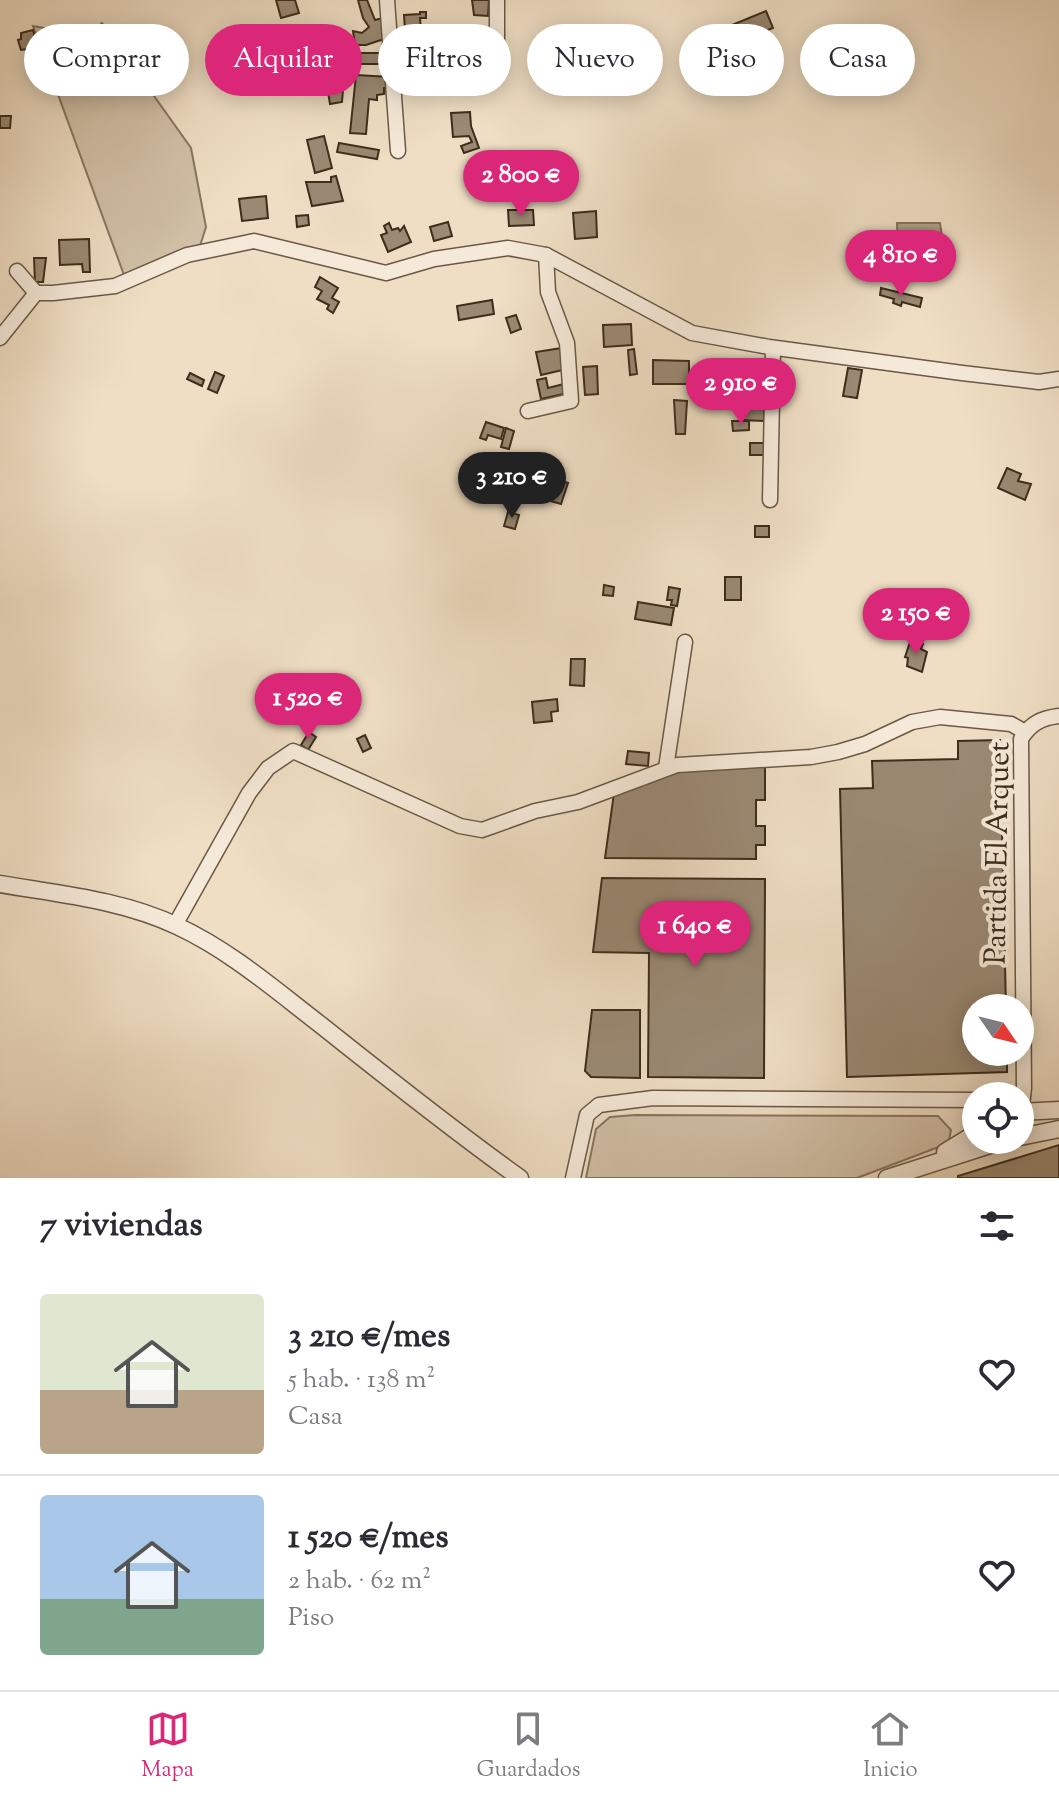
<!DOCTYPE html>
<html lang="es">
<head>
<meta charset="utf-8">
<style>
	:root { --surface:#fff; --page:#f7f7f7; --text:#2b2b33; --muted:#7c7c81; --line:#e1e1e2; --accent:#db2777 }
	body { margin:0; font-family:"Sorts Mill Goudy",serif; background:var(--page); color:var(--text); height:100vh; display:flex; flex-direction:column; font-size:30px; white-space:nowrap }
	* { box-sizing:border-box; margin:0 }
	p { font-size:26px; color:var(--muted) }
	.icon { flex:none; width:44px; height:44px; fill:none; stroke:currentColor; stroke-width:2; stroke-linecap:round; stroke-linejoin:round }
	.map { position:relative; height:1178px; overflow:hidden }
	.panel { display:flex; flex-direction:column; background:var(--surface); flex:1 }
	.panel>* { flex:none }
	.guide { position:absolute; left:24px; top:24px; width:1012px; height:72px; display:flex; gap:16px }
	.needle { width:52px; rotate:125deg }
	.buttons { position:absolute; left:962px; top:994px; display:grid; gap:16px }
	.buttons a { display:grid; place-items:center; width:72px; height:72px; border-radius:50%; background:var(--surface); box-shadow:0 4px 20px #0003; font-size:40px }
	.price { position:absolute; translate:-50% -68px; padding:0 18px; border-radius:28px; background:var(--accent); color:#fff; font-size:26px; line-height:52px; filter:drop-shadow(0 2px 4px #0008) }
	.price::after { content:''; position:absolute; left:50%; top:48px; width:24px; height:18px; margin-left:-12px; background:inherit; clip-path:polygon(0 0,100% 0,50% 100%) }
	.price.selected { background:#222; color:#fff }
	ul { padding:0; list-style:none }
	li { display:flex; align-items:center; gap:24px; height:200px; padding:0 40px }
	li+li { border-top:2px solid var(--line) }
	li span { display:grid; place-items:center; flex:none; width:224px; height:160px; border-radius:8px; color:#555 }
	li>.icon { margin-inline-start:auto }
	span .icon { width:96px; height:96px; fill:#fffc; stroke-width:1 }
	li b { font-size:34px }
	h2 { display:flex; justify-content:space-between; align-items:center; height:96px; padding:0 40px; font-size:34px }
	.chip { padding:0 28px; border-radius:36px; background:var(--surface); box-shadow:0 4px 20px #0003; font-size:28px; line-height:72px }
	.chip.selected { background:var(--accent); color:#fff }
	.dock { display:flex; justify-content:space-around; align-items:center; height:112px; border-top:2px solid var(--line); background:var(--surface); font-size:22px; color:var(--muted) }
	.dock a { display:grid; justify-items:center; gap:4px }
	.dock .selected { color:var(--accent) }
	.map>svg:first-child { display:block }
	.green { fill:#d1c0a7; stroke:#877661; stroke-width:2 }
	.water { fill:#b2a28b; stroke:#83735e; stroke-width:2 }
	.building { fill:#9a8973; stroke:#3d2d1b; stroke-width:2 }
	.lines { fill:none; stroke-linecap:round; stroke-linejoin:round }
	.minor-casing { stroke:#6a5945; stroke-width:17 }
	.tertiary-casing { stroke:#6a5945; stroke-width:19 }
	.minor { stroke:#f5ead9; stroke-width:14 }
	.tertiary { stroke:#f5ead9; stroke-width:16 }
	.labels { text-anchor:middle; dominant-baseline:central; stroke-width:8; stroke-linejoin:round; paint-order:stroke }
	.street-label { font-size:30px; fill:#3d2d1b; stroke:#f5ead9 }
</style>
</head>
<body>
<div class="map">
<svg width="1059" height="1178" viewBox="0 0 1059 1178">
	<rect width="100%" height="100%" fill="#efdec4"/>
	<filter id="stains"><feTurbulence type="fractalNoise" baseFrequency=".0025" numOctaves="4"/><feColorMatrix values="0 0 0 0 .2 0 0 0 0 .09 0 0 0 0 .02 0 0 0 .5 -.17"/></filter>
	<radialGradient id="worn" r=".72"><stop offset=".6" stop-color="#630" stop-opacity="0"/><stop offset="1" stop-color="#630" stop-opacity=".3"/></radialGradient>
	<!-- green -->
	<g class="green">
		<path d="M102 23 191 148 206 227 200 246 124 275 33 26 89 36Z"/>
		<path d="M635 1115 938 1116 951 1130 949 1140 936 1148 857 1178H586L596 1129 610 1117Z"/>
	</g>
	<!-- water -->
	<path class="water" d="M897 223H940L944 250 898 251Z"/>
	<!-- building -->
	<g class="building">
		<path d="M276 0H295L299 13 281 18Z"/>
		<path d="M358 0H367L375 20 383 18 384 39 366 45H355L353 31 362 33 369 27 363 18Z"/>
		<path d="M472 0H489L488 16 474 15Z"/>
		<path d="M766 11 773 28 745 39 743 33 732 37 727 27Z"/>
		<path d="M420 12H426V18H420L421 30 405 31 404 15 420 14Z"/>
		<path d="M33 30 39 53 30 56 28 49 21 50 18 40 21 39V33Z"/>
		<rect x="357" y="53" width="26" height="11"/>
		<path d="M343 63 347 84 320 89 316 68Z"/>
		<path d="M356 75 390 77V87L384 88V94L377 95V100L369 99 366 134 350 133Z"/>
		<path d="M343 90 342 102 330 104 328 92Z"/>
		<path d="M470 112 471 126 479 148 464 153 461 146 472 142 469 136 453 137 451 113Z"/>
		<path d="M0 116H11L10 128H0Z"/>
		<path d="M324 136 332 168 315 173 307 140Z"/>
		<path d="M339 143 379 150 377 159 337 152Z"/>
		<path d="M336 176 343 201 312 206 306 182H331V177Z"/>
		<path d="M266 196 268 218 242 221 239 199Z"/>
		<path d="M508 210H533L534 225 509 226Z"/>
		<path d="M596 211 597 237 575 239 573 213Z"/>
		<path d="M308 215 309 225 297 227 296 216Z"/>
		<path d="M448 222 452 236 434 241 430 227Z"/>
		<path d="M389 223 392 230 398 228 400 231 404 226 411 242 388 252 381 235 387 233 384 226Z"/>
		<path d="M89 239 90 272H83L82 264 60 265 59 240Z"/>
		<path d="M34 258H46L43 282H35Z"/>
		<path d="M320 277 338 288 332 298 339 302 333 313 327 309 329 305 317 299 322 291 315 287Z"/>
		<path d="M881 288 922 298 920 307 902 302 901 306 893 303 894 299 880 295Z"/>
		<path d="M492 300 494 314 459 320 457 306Z"/>
		<path d="M516 315 521 329 511 333 506 318Z"/>
		<path d="M631 324 632 345 604 347 603 325Z"/>
		<path d="M562 348 567 369 541 375 536 352Z"/>
		<path d="M634 349 637 374 630 375 628 350Z"/>
		<path d="M653 360 689 361V384H653Z"/>
		<path d="M597 366 598 394 585 395 583 367Z"/>
		<path d="M848 368 862 370 857 398 843 396Z"/>
		<path d="M215 372 224 376 217 393 208 389Z"/>
		<path d="M190 373 204 380 202 386 187 379Z"/>
		<path d="M546 378 548 388 564 384 568 393 541 399 537 380Z"/>
		<path d="M741 392 765 393 764 421 740 420Z"/>
		<path d="M674 400 687 401 685 434H676Z"/>
		<path d="M732 421H749V430L733 431Z"/>
		<path d="M486 422 504 428 501 439 488 435 486 440 480 438Z"/>
		<path d="M506 428 514 431 509 449 501 447Z"/>
		<rect x="750" y="443" width="14" height="12"/>
		<path d="M1007 468 1021 474 1018 481 1031 484 1025 500 998 488Z"/>
		<path d="M540 474 568 483 561 504 533 496Z"/>
		<path d="M508 512 519 515 515 529 504 526Z"/>
		<rect x="755" y="526" width="14" height="11"/>
		<rect x="725" y="577" width="16" height="23"/>
		<path d="M604 585 614 587 613 596 603 595Z"/>
		<path d="M669 587 680 589 677 606 671 605 672 600H667Z"/>
		<path d="M638 602 674 608 671 625 635 619Z"/>
		<path d="M911 639 923 644 921 649 927 652 922 672 907 666 908 658 905 657Z"/>
		<path d="M571 659H585L584 686 570 685Z"/>
		<path d="M327 690 346 707 340 714 336 711 328 720 312 706Z"/>
		<path d="M557 699 558 711 551 712 552 721 534 723 532 702Z"/>
		<path d="M309 732 316 737 308 750 301 745Z"/>
		<path d="M365 735 371 748 363 752 357 739Z"/>
		<path d="M1000 740 1006 1008H976V1052H1007V1072L847 1077 840 789 873 788 872 761 958 759V741Z"/>
		<path d="M628 751 649 753 648 766 626 764Z"/>
		<path d="M765 766V800H756V826H765V845H756V859L605 858 614 793 678 771Z"/>
		<path d="M602 878 765 879 764 1078 648 1077 649 953 593 952Z"/>
		<path d="M592 1010H640V1078L591 1077 585 1071Z"/>
		<path d="M1059 1145V1178H958V1176Z"/>
	</g>
	<g class="lines">
		<!-- minor casing -->
		<g class="minor-casing">
			<g id="minor">
				<path d="M387 0 398 151"/>
				<path d="M497 43V0"/>
				<path d="M17 271 36 293"/>
				<path d="M0 338 36 293H53L115 286 187 255 254 241 386 273 434 259 508 248 546 255 692 333 769 347 962 373 1039 382 1059 379"/>
				<path d="M528 411 571 401 567 343 548 292 546 255"/>
				<path d="M770 500 773 348"/>
				<path d="M666 768 685 642"/>
				<path d="M175 925 249 793 268 768 293 751 460 826 482 830 535 811 578 802 677 765 811 757 838 752 865 744 912 722 940 717 1011 724 1025 732"/>
				<path d="M1020 1123 1024 1088 1021 739C1030 724 1041 718 1059 716"/>
				<path d="M573 1178 587 1115 599 1105 653 1098 976 1100"/>
			</g>
		</g>
		<!-- tertiary casing -->
		<g class="tertiary-casing">
			<g id="tertiary">
				<path d="M0 884C58 894 123 900 177 926 229 950 273 988 317 1022 384 1075 451 1129 520 1178"/>
				<path d="M1020 1112 1059 1110"/>
				<path d="M1020 1137 1059 1129"/>
				<path d="M945 1152 976 1133"/>
				<path d="M887 1178 1006 1140"/>
			</g>
		</g>
		<!-- minor -->
		<use href="#minor" class="minor"/>
		<!-- tertiary -->
		<use href="#tertiary" class="tertiary"/>
	</g>
	<g class="labels">
		<!-- street labels -->
		<g class="street-label">
			<text transform="translate(999 853) rotate(-89)">Partida El Arquet</text>
		</g>
	</g>
	<rect width="100%" height="100%" filter="url(#stains)"/>
	<rect width="100%" height="100%" fill="url(#worn)"/>
</svg>
<div class="buttons">
<a><svg class="needle" viewBox="-14 -14 28 28"><path d="M0-13l5 13h-10z" fill="#e53935"/><path d="M0 13l5-13h-10z" fill="#7c7c81"/></svg></a>
<a><svg class="icon" aria-label="locate" viewBox="0 0 24 24"><circle cx="12" cy="12" r="6"/><path d="M12 2v4M12 18v4M2 12h4M18 12h4"/></svg></a>
</div>
<b class="price" style="left:521px;top:218px">2 800 €</b>
<b class="price" style="left:901px;top:298px">4 810 €</b>
<b class="price" style="left:741px;top:426px">2 910 €</b>
<b class="price selected" style="left:512px;top:520px">3 210 €</b>
<b class="price" style="left:916px;top:656px">2 150 €</b>
<b class="price" style="left:308px;top:741px">1 520 €</b>
<b class="price" style="left:695px;top:969px">1 640 €</b>
<div class="guide">
<a class="chip">Comprar</a>
<a class="chip selected">Alquilar</a>
<a class="chip">Filtros</a>
<a class="chip">Nuevo</a>
<a class="chip">Piso</a>
<a class="chip">Casa</a>
</div>
</div>
<section class="panel">
<h2>7 viviendas<svg class="icon" aria-label="filters" viewBox="0 0 24 24"><path d="M4 7h16M4 17h16"/><circle cx="9" cy="7" r="2"/><circle cx="15" cy="17" r="2"/></svg></h2>
<ul>
<li><span style="background:linear-gradient(#dfe7d0 60%,#b9a48a 0)"><svg class="icon" aria-label="home" viewBox="0 0 24 24"><path d="M3 11l9-7 9 7M6 9v11h12V9"/></svg></span><div><b>3 210 €/mes</b><p>5 hab. · 138 m²</p><p>Casa</p></div><svg class="icon" aria-label="heart" viewBox="0 0 24 24"><path d="M12 20l-8-8c-3-5 5-10 8-4 3-6 11-1 8 4z"/></svg></li>
<li><span style="background:linear-gradient(#a9c7e8 65%,#7fa58c 0)"><svg class="icon" aria-label="home" viewBox="0 0 24 24"><path d="M3 11l9-7 9 7M6 9v11h12V9"/></svg></span><div><b>1 520 €/mes</b><p>2 hab. · 62 m²</p><p>Piso</p></div><svg class="icon" aria-label="heart" viewBox="0 0 24 24"><path d="M12 20l-8-8c-3-5 5-10 8-4 3-6 11-1 8 4z"/></svg></li>
</ul>
</section>
<nav class="dock">
<a class="selected"><svg class="icon" aria-label="map" viewBox="0 0 24 24"><path d="M3 6l6-2 6 2 6-2v14l-6 2-6-2-6 2zM9 4v14M15 6v14"/></svg>Mapa</a>
<a><svg class="icon" aria-label="saved" viewBox="0 0 24 24"><path d="M7 4h10v16l-5-4-5 4z"/></svg>Guardados</a>
<a><svg class="icon" aria-label="home" viewBox="0 0 24 24"><path d="M3 11l9-7 9 7M6 9v11h12V9"/></svg>Inicio</a>
</nav>
</body>
</html>
